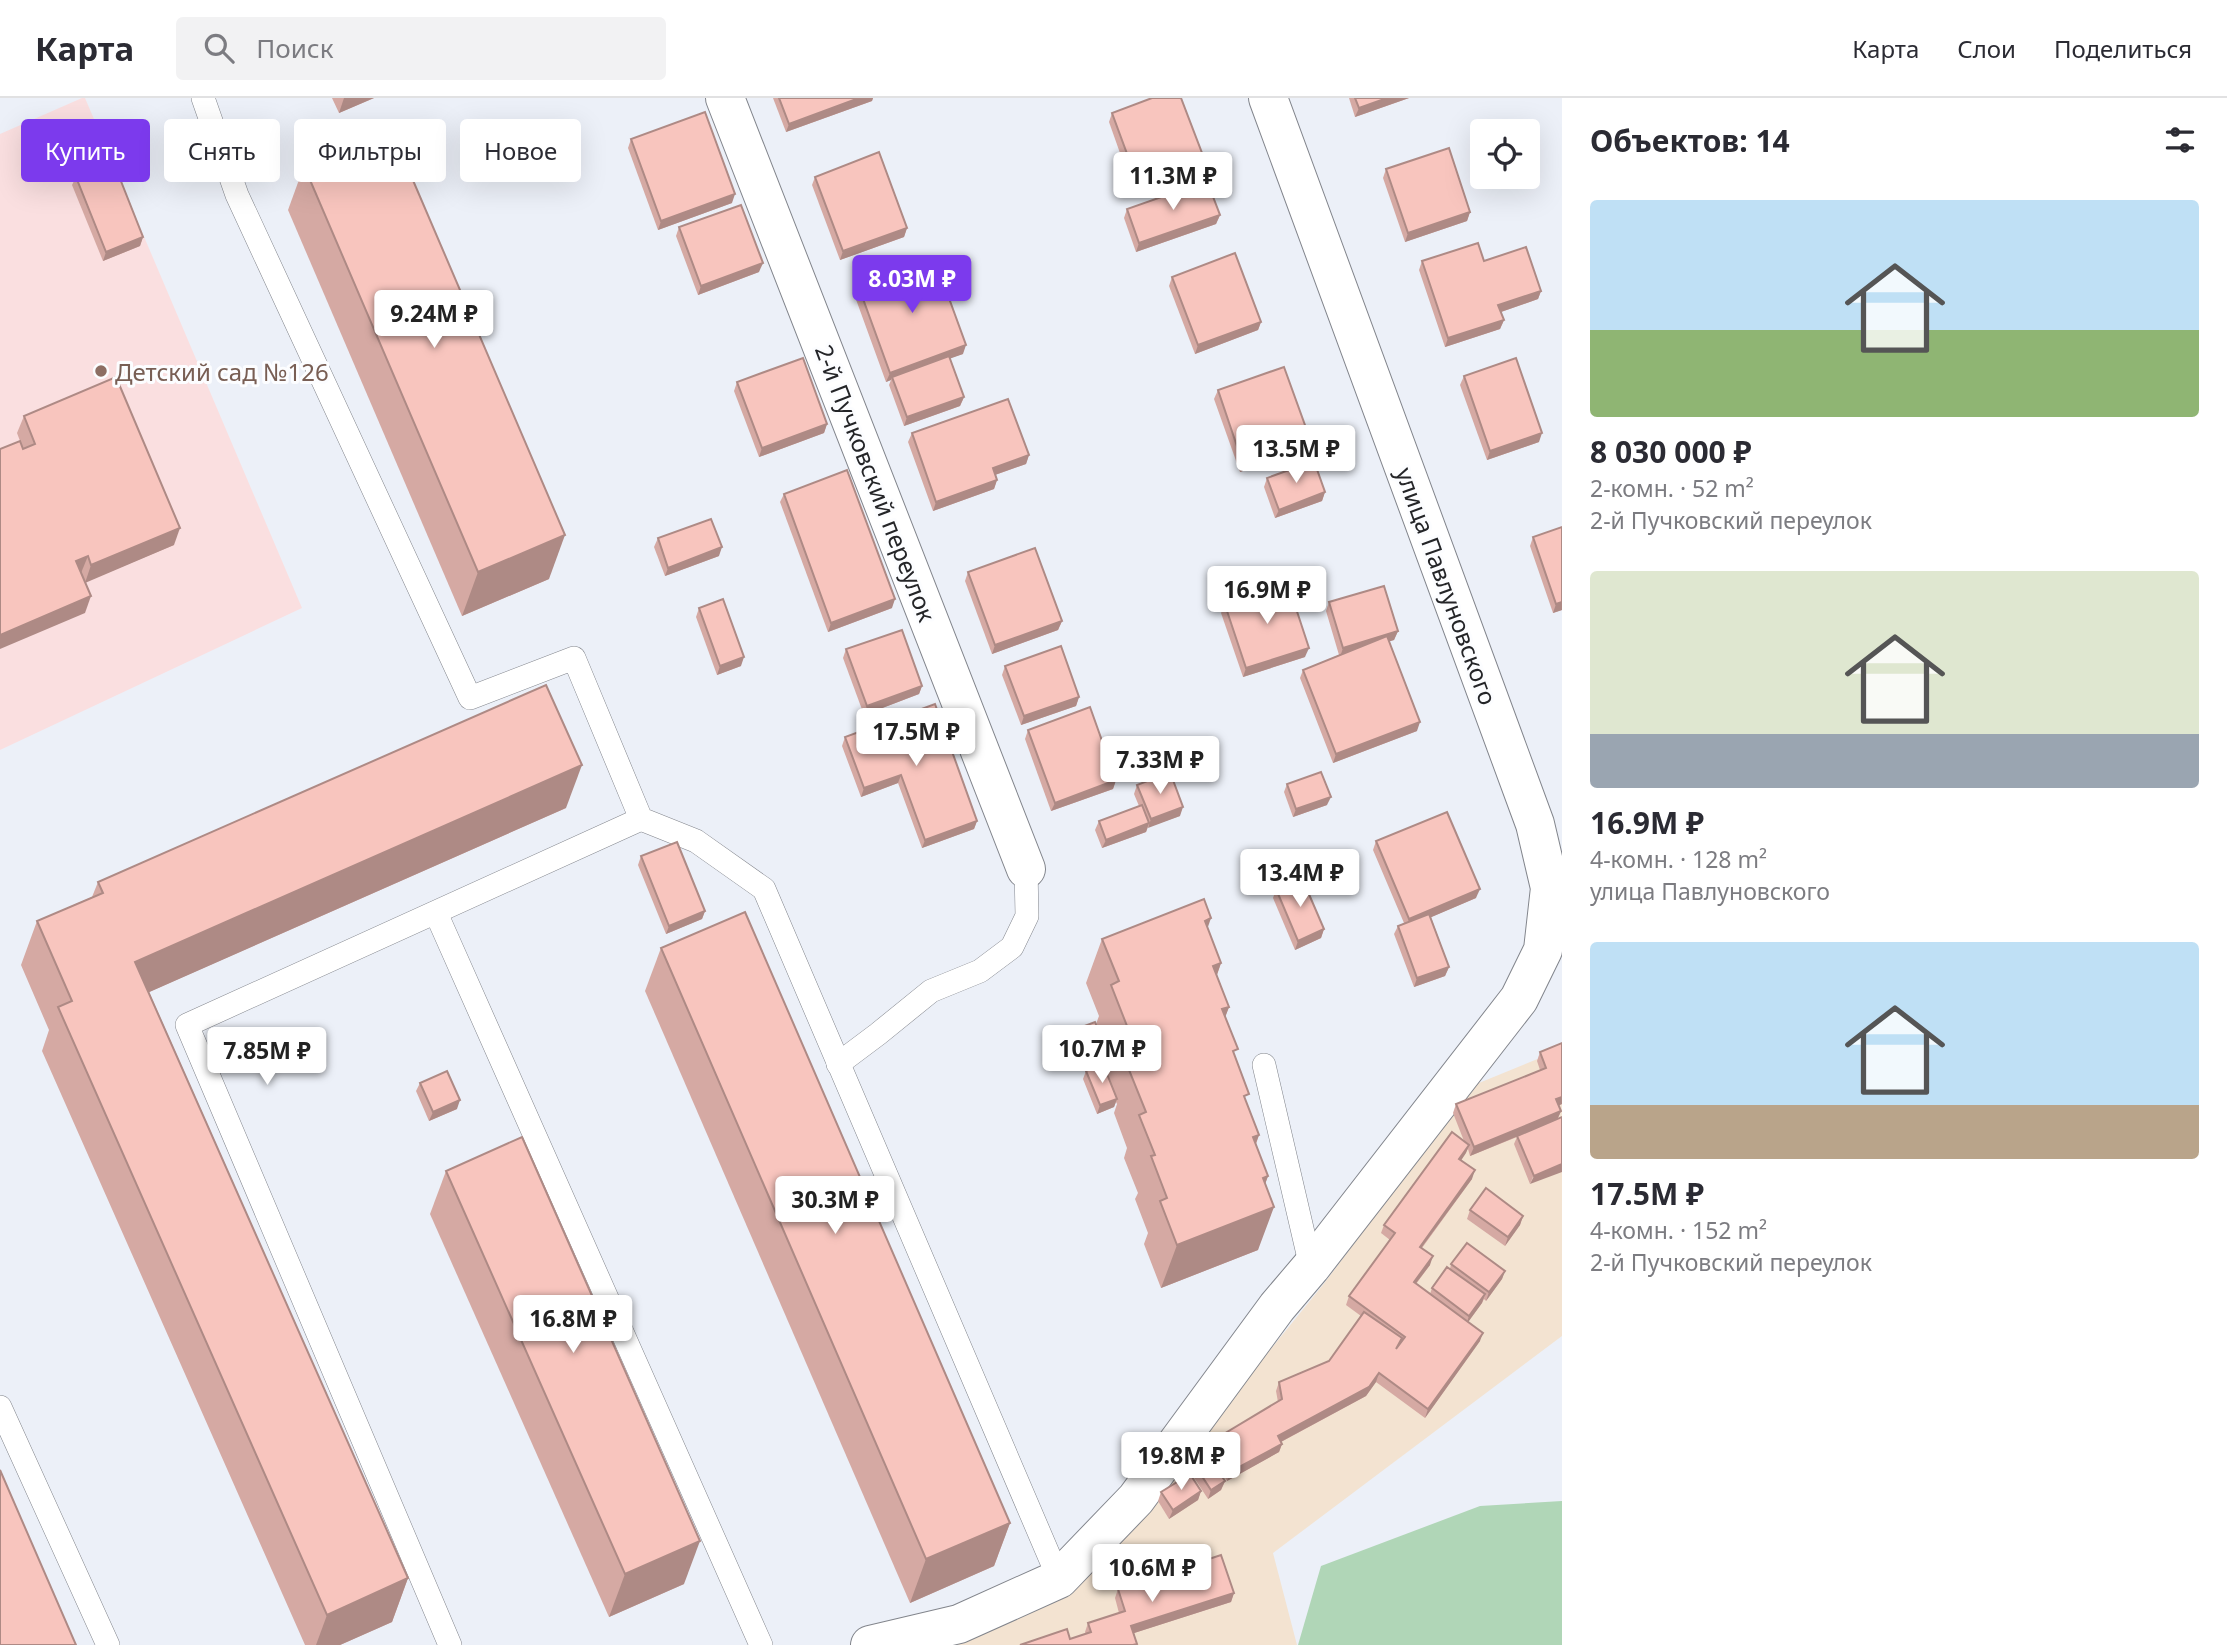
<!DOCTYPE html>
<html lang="ru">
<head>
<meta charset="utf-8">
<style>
	:root { --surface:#fff; --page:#f2f2f3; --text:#2b2b33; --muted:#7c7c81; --line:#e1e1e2; --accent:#7c3aed }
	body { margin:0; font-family:"Noto Sans",sans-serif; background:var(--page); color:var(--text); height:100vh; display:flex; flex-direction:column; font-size:26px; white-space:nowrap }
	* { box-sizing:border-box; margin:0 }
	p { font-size:23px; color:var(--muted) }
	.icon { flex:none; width:38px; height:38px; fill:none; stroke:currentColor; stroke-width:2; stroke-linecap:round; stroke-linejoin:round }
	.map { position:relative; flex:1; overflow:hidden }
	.panel { display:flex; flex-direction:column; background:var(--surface); width:665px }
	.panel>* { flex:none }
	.guide { position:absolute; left:21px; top:21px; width:665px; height:63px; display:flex; gap:14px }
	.tools { position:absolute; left:1470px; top:21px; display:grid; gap:14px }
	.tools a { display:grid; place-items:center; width:70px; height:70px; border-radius:7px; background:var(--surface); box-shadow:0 7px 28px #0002; font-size:35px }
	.price { position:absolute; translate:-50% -60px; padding:0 16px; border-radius:7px; background:#fff; color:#222; font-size:23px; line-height:46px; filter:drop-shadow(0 2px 4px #0008) }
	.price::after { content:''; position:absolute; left:50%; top:42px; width:21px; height:16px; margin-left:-10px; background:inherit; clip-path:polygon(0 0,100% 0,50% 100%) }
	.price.selected { background:var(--accent); color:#fff }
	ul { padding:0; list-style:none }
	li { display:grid; align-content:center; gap:14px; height:371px; padding:0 28px }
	li span { display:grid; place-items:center; height:217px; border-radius:7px; color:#555 }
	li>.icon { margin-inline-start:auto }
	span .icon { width:126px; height:126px; fill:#fffc; stroke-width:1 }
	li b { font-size:30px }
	h2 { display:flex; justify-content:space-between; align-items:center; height:84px; padding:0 28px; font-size:30px }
	.pill { padding:0 24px; border-radius:7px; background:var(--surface); box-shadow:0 7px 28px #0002; font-size:24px; line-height:63px }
	.pill.selected { background:var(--accent); color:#fff }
	header { display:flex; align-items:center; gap:42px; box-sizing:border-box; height:98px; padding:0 35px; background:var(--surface); border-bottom:2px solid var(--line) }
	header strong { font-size:33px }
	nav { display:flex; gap:38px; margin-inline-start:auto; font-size:24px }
	.search { width:490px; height:63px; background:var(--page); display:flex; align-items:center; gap:18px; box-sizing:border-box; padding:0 24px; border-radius:7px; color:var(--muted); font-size:26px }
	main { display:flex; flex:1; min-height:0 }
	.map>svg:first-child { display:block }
	.industrial { fill:#f3e3d1 }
	.education { fill:#fadfe0 }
	.green { fill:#b0d6b7 }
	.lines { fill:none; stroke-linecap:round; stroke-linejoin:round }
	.service-casing { stroke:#82858c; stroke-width:24 }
	.minor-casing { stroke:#82858c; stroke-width:40 }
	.service { stroke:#fff; stroke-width:23 }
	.minor { stroke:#fff; stroke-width:38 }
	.wall { fill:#d5a9a3 }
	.shaded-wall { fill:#ae8a85 }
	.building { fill:#f8c5be; stroke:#ae8a85; stroke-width:2 }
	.education-dot { fill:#8d6e63; stroke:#fcfdff; stroke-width:2.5 }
	.labels { text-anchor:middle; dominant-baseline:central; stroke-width:6; stroke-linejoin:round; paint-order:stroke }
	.education-label { font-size:24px; fill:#785e54; stroke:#fcfdff; text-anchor:start }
	.street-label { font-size:24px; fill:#242528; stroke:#fcfdff }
</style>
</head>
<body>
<header>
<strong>Карта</strong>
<div class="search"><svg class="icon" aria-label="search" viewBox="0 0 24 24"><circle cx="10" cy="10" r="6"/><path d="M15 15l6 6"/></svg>Поиск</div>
<nav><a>Карта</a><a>Слои</a><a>Поделиться</a></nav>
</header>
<main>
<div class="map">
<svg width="1562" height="1547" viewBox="0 0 1562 1547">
	<rect width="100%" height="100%" fill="#ecf0f8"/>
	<!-- industrial -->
	<path class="industrial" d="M1562 951V1238L1273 1455 1297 1547H913L1079 1487 1322 1188 1474 987Z"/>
	<!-- education -->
	<path class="education" d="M82 0H85L302 510 0 652V36Z"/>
	<!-- green -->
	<path class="green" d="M1562 1403V1547H1298L1321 1468 1480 1408Z"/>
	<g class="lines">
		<!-- service casing -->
		<g class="service-casing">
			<g id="service">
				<path d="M203 0 237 97 470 600 574 560 641 721 696 743 764 791 1059 1481"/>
				<path d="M436 815 761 1547"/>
				<path d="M838 966 878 936 931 893 980 873 1012 849 1027 818 1026 771"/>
				<path d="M1264 967 1311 1169"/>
				<path d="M0 1309 108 1547"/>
				<path d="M450 1547 187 927 641 721"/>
			</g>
		</g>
		<!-- minor casing -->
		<g class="minor-casing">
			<g id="minor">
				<path d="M725 0 1026 771"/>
				<path d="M870 1547 959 1526 1059 1481 1136 1401 1277 1209 1311 1169 1519 901 1543 852 1550 790 1535 726 1268 0"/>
			</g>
		</g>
		<!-- service -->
		<use href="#service" class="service"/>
		<!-- minor -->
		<use href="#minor" class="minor"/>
	</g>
	<!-- wall -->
	<g class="wall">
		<path d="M332 0H374L339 15Z"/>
		<path d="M773 0H873L872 3 786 34Z"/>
		<path d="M1349 0H1409L1355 19Z"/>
		<path d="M1112 15 1202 55 1199 64 1132 89 1109 24Z"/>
		<path d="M631 41 732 105 658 132 628 50Z"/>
		<path d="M304 68 549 481 462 518 288 112Z"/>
		<path d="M1386 71 1470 114 1467 123 1405 144 1383 80Z"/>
		<path d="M76 79 143 139 140 148 103 163 72 87Z"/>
		<path d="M815 79 907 130 904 139 840 162 812 87Z"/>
		<path d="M1127 111 1220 117 1216 126 1136 154 1124 120Z"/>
		<path d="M679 129 759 174 698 197 676 138Z"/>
		<path d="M1422 163H1484L1541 193 1538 201 1501 214 1504 222 1500 231 1445 249 1419 172Z"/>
		<path d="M1172 179 1261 224 1258 232 1195 256 1169 188Z"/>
		<path d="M858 187 963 256 950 260 964 299 960 308 904 328 889 287 891 282 886 284 854 196Z"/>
		<path d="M1464 278 1539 344 1487 362 1460 287Z"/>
		<path d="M737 284 827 326 824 335 759 359 734 293Z"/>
		<path d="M1218 292 1310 341 1307 350 1240 374 1214 301Z"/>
		<path d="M24 318 174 447 85 484V515L17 335Z"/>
		<path d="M912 335 1029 357 1026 366 995 377 997 382 994 391 933 413 908 344Z"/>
		<path d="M1267 380 1325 394 1322 403 1275 420 1264 389Z"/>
		<path d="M784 396 892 510 828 534 780 404Z"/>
		<path d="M1562 429V512L1553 515 1530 448 1533 439Z"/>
		<path d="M658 440 719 458 665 478 654 449Z"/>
		<path d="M968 474 1062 523 1058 532 992 556 965 483Z"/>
		<path d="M1329 504 1398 533 1394 542 1389 543 1417 633 1333 665 1300 580 1303 572 1339 557 1326 513Z"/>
		<path d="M1225 507 1305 559 1243 579 1221 515Z"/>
		<path d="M699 510 741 568 717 577 696 519Z"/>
		<path d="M846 551 922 588 919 596 864 617 843 560Z"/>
		<path d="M1005 568 1079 599 1076 608 1021 627 1002 577Z"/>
		<path d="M1028 632 1116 682 1113 691 1051 713 1025 641Z"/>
		<path d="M845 639 977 723 974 731 922 750 898 685 861 699 842 648Z"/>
		<path d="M1287 686 1327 707 1293 719 1284 694Z"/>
		<path d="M1137 687 1180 718 1148 729 1146 734 1102 750 1095 732 1099 723 1139 708 1134 696Z"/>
		<path d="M566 710 149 894 408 1480 392 1524 340 1547H305L42 953 49 932 21 867 37 823 92 799 98 784Z"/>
		<path d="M1376 743 1476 800 1431 819 1449 869 1445 878 1414 889 1394 836 1398 828 1404 825 1373 752Z"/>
		<path d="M641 758 705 813 702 821 666 836 638 767Z"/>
		<path d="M1276 791 1324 831 1321 840 1295 852 1273 800Z"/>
		<path d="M1208 831 1221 865 1217 877 1229 909 1225 919 1246 1004 1259 1037 1256 1046 1268 1078 1265 1086 1258 1152 1161 1190 1144 1146 1148 1135 1135 1101 1138 1095 1124 1060 1127 1050 1114 1015 1117 1006 1116 1004 1114 1009 1097 1016 1083 981 1086 973 1089 971 1076 938 1079 930 1096 926 1099 918 1086 885 1102 841Z"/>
		<path d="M661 850 1010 1425 994 1468 910 1505 645 893Z"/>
		<path d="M1562 945V1006L1558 1008 1561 1013 1530 1086 1514 1046 1517 1039 1470 1058 1468 1051 1461 1062 1472 1081 1422 1150 1430 1167 1416 1186 1430 1196 1432 1190 1450 1171 1451 1166 1505 1173 1502 1181 1486 1203 1484 1201 1482 1205 1468 1224 1480 1243 1425 1320 1376 1284 1366 1298 1281 1344 1282 1346 1279 1354 1227 1383 1209 1351 1212 1343 1278 1304 1276 1293 1279 1284 1329 1263 1361 1218 1346 1207 1349 1198 1390 1142 1381 1135 1384 1127 1464 1043 1453 1015 1456 1006 1540 972 1537 963 1540 954Z"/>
		<path d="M420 985 457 1011 429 1023 416 993Z"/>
		<path d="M446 1073 684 1486 609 1519 430 1116Z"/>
		<path d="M1470 1112 1523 1118 1520 1127 1505 1148 1467 1121Z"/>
		<path d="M1194 1366 1225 1383 1221 1392 1208 1401 1191 1375Z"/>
		<path d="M1201 1393 1198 1402 1169 1421 1158 1403 1161 1394Z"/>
		<path d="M1118 1491 1234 1495 1231 1504 1134 1535 1137 1547H1020L1070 1541 1086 1536 1085 1534 1088 1525 1119 1515 1115 1500Z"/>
	</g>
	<!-- shaded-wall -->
	<g class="shaded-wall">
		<path d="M344 0H374L339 15Z"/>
		<path d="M859 0H873L872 3 786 34 789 26Z"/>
		<path d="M1387 0H1409L1355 19 1359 10Z"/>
		<path d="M1202 55 1199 64 1132 89 1136 80Z"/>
		<path d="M735 96 732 105 658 132 661 123Z"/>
		<path d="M1470 114 1467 123 1405 144 1408 135Z"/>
		<path d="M1220 117 1216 126 1136 154 1139 145Z"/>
		<path d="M907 130 904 139 840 162 843 153Z"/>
		<path d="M143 139 140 148 103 163 106 154Z"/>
		<path d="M763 165 759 174 698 197 701 188Z"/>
		<path d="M1541 193 1538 201 1495 216 1498 207Z"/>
		<path d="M1504 222 1500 231 1445 249 1448 240Z"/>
		<path d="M1261 224 1258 232 1195 256 1198 247Z"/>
		<path d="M966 247 963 256 893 281 892 279 891 282 886 284 890 275Z"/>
		<path d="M964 299 960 308 904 328 907 319Z"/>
		<path d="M827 326 824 335 759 359 762 350Z"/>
		<path d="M1542 335 1539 344 1487 362 1490 353Z"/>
		<path d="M1310 341 1307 350 1240 374 1243 366Z"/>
		<path d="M1029 357 1026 366 989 379 993 370Z"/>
		<path d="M997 382 994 391 933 413 936 404Z"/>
		<path d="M1325 394 1322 403 1275 420 1279 412Z"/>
		<path d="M180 430 174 447 85 485 91 467Z"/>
		<path d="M565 437 549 481 462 518 478 474Z"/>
		<path d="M722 449 719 458 665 478 668 470Z"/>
		<path d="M88 458 81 475 76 463Z"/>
		<path d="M91 498 85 515 0 551V537Z"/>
		<path d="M895 501 892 510 828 534 831 525Z"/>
		<path d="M1562 504V512L1553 515 1556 506Z"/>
		<path d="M1062 523 1058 532 992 556 995 547Z"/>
		<path d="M1398 533 1394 542 1340 559 1343 550Z"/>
		<path d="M1309 550 1305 559 1243 579 1246 570Z"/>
		<path d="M744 559 741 568 717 577 720 568Z"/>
		<path d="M922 588 919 596 864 617 867 608Z"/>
		<path d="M1079 599 1076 608 1021 627 1024 618Z"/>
		<path d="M1420 624 1417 633 1333 665 1336 656Z"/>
		<path d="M582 667 566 710 120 907 135 864Z"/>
		<path d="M901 677 898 685 861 699 864 690Z"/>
		<path d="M1116 682 1113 691 1051 713 1055 705Z"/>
		<path d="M1331 699 1327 707 1293 719 1296 711Z"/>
		<path d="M1183 709 1180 718 1148 730 1151 721Z"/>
		<path d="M977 723 974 731 922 750 925 742Z"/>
		<path d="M1149 725 1146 734 1102 750 1106 742Z"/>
		<path d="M1480 791 1476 800 1406 830 1409 821Z"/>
		<path d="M705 813 702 821 666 836 669 828Z"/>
		<path d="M1211 820 1196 864 1205 823Z"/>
		<path d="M1324 831 1321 840 1295 852 1298 843Z"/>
		<path d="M1221 865 1206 908 1213 868Z"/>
		<path d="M1449 869 1445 878 1414 889 1417 880Z"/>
		<path d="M1229 909 1213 952 1222 911Z"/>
		<path d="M1109 959 1106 968 1090 974 1093 965Z"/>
		<path d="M1562 999V1006L1552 1010 1556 1001Z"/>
		<path d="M1117 1001 1114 1009 1097 1016 1100 1007Z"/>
		<path d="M460 1002 457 1011 429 1023 433 1014Z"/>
		<path d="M1561 1013 1557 1022 1470 1058 1474 1049Z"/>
		<path d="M1259 1037 1243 1080 1253 1039Z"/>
		<path d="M1469 1047 1466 1055 1456 1070 1459 1061Z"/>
		<path d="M1562 1066V1074L1530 1086 1534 1078Z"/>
		<path d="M1475 1072 1472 1081 1416 1157 1420 1149Z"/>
		<path d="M1268 1078 1254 1117 1274 1109 1258 1152 1161 1190 1177 1147 1263 1080Z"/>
		<path d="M1523 1118 1520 1127 1505 1148 1508 1139Z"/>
		<path d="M1433 1158 1430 1167 1410 1193 1414 1184Z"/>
		<path d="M1505 1173 1502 1181 1486 1203 1489 1194Z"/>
		<path d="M1485 1196 1482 1205 1466 1227 1469 1218Z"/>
		<path d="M1483 1235 1480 1243 1425 1320 1428 1311Z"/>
		<path d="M1379 1275 1376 1284 1366 1298 1275 1347 1278 1338Z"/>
		<path d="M1282 1346 1279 1354 1227 1383 1230 1374Z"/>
		<path d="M1225 1383 1221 1392 1208 1401 1211 1392Z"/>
		<path d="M1201 1393 1198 1402 1169 1421 1173 1412Z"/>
		<path d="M1010 1425 994 1468 910 1505 926 1461Z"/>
		<path d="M700 1443 684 1486 609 1519 625 1476Z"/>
		<path d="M408 1480 392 1524 340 1547H316L327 1517Z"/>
		<path d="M1234 1495 1231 1504 1128 1537 1131 1528Z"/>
	</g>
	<!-- building -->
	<g class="building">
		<path d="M779 0H859L789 26Z"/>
		<path d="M1152 0H1181L1202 55 1136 80 1112 15Z"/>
		<path d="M1355 0H1387L1359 10Z"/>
		<path d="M705 14 735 96 661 123 631 41Z"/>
		<path d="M391 31 565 437 478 474 304 68Z"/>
		<path d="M1449 50 1470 114 1408 135 1386 71Z"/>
		<path d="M879 54 907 130 843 153 815 79Z"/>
		<path d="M113 63 143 139 106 154 76 79Z"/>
		<path d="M1207 83 1220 117 1139 145 1127 111Z"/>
		<path d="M741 107 763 165 701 188 679 129Z"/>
		<path d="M1478 145 1484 163 1526 149 1541 193 1498 207 1504 222 1448 240 1422 163Z"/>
		<path d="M1235 155 1261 224 1198 247 1172 179Z"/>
		<path d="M934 159 966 247 890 275 858 187Z"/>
		<path d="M949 258 964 299 907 319 892 279Z"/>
		<path d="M803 260 827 326 762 350 737 284Z"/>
		<path d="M1516 260 1542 335 1490 353 1464 278Z"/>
		<path d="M1284 269 1310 341 1243 366 1218 292Z"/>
		<path d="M116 279 180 430 91 467 88 458 76 463 91 498 0 537V351L20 343 23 351 35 346 24 318Z"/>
		<path d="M1008 301 1029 357 993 370 997 382 936 404 912 335Z"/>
		<path d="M1314 363 1325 394 1279 412 1267 380Z"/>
		<path d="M847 372 895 501 831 525 784 396Z"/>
		<path d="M711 421 722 449 668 470 658 440Z"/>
		<path d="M1562 429V504L1556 506 1533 439Z"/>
		<path d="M1035 450 1062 523 995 547 968 474Z"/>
		<path d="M1288 486 1309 550 1246 570 1225 507Z"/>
		<path d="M1384 488 1398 533 1343 550 1329 504Z"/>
		<path d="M723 501 744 559 720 568 699 510Z"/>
		<path d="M902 532 922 588 867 608 846 551Z"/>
		<path d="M1387 538 1420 624 1336 656 1303 572Z"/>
		<path d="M1061 548 1079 599 1024 618 1005 568Z"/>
		<path d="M546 587 582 667 135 864 408 1480 327 1517 58 909 72 903 37 823 103 795 98 784Z"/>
		<path d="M935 606 977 723 925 742 901 677 864 690 845 639Z"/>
		<path d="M1090 609 1116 682 1055 705 1028 632Z"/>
		<path d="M1170 674 1183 709 1151 721 1137 687Z"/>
		<path d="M1321 674 1331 699 1296 711 1287 686Z"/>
		<path d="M1142 707 1149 725 1106 742 1099 723Z"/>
		<path d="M1447 714 1480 791 1409 821 1376 743Z"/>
		<path d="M677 744 705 813 669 828 641 758Z"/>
		<path d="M1302 780 1324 831 1298 843 1276 791Z"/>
		<path d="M1204 801 1211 820 1205 823 1221 865 1213 868 1229 909 1222 911 1238 951 1233 953 1249 996 1244 998 1259 1037 1253 1039 1268 1078 1263 1080 1274 1109 1177 1147 1160 1103 1167 1100 1151 1058 1155 1057 1139 1017 1146 1014 1129 972 1136 970 1120 931 1127 928 1111 887 1119 883 1102 841Z"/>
		<path d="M745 814 1010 1425 926 1461 661 850Z"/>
		<path d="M1429 816 1449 869 1417 880 1398 828Z"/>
		<path d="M1095 924 1109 959 1093 965 1079 930Z"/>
		<path d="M1562 945V999L1556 1001 1561 1013 1474 1049 1456 1006 1546 970 1540 954Z"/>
		<path d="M1103 966 1117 1001 1100 1007 1086 973Z"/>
		<path d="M447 973 460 1002 433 1014 420 985Z"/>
		<path d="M1562 1019V1066L1534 1078 1517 1038Z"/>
		<path d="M1452 1034 1469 1047 1459 1061 1475 1072 1420 1149 1433 1158 1414 1184 1483 1235 1428 1311 1379 1275 1369 1289 1278 1338 1282 1346 1230 1374 1212 1343 1282 1301 1279 1284 1329 1263 1364 1214 1402 1240 1396 1251 1405 1239 1349 1198 1395 1135 1384 1127Z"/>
		<path d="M522 1039 700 1443 625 1476 446 1073Z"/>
		<path d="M1486 1090 1523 1118 1508 1139 1470 1112Z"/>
		<path d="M1467 1145 1505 1173 1489 1194 1451 1166Z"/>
		<path d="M1447 1169 1485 1196 1469 1218 1432 1190Z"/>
		<path d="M1208 1358 1225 1383 1211 1392 1194 1366Z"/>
		<path d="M0 1372 76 1547H0Z"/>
		<path d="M1190 1376 1201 1393 1173 1412 1161 1394Z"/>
		<path d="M1221 1457 1234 1495 1131 1528 1137 1546 1133 1547H1020L1067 1531 1070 1541 1091 1534 1088 1525 1125 1513 1118 1491Z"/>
	</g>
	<!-- markers -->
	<circle class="education-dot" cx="101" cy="273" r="7"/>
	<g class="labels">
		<!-- education labels -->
		<g class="education-label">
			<text x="115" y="273">Детский сад №126</text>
		</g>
		<!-- street labels -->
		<g class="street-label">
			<text transform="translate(876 385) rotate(69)">2-й Пучковский переулок</text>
			<text transform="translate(1447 488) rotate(70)">улица Павлуновского</text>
		</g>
	</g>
</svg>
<div class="tools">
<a><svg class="icon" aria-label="locate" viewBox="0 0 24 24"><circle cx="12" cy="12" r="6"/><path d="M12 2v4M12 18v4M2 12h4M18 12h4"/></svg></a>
</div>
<b class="price" style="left:1173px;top:114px">11.3M ₽</b>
<b class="price selected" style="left:912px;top:217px">8.03M ₽</b>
<b class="price" style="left:434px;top:252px">9.24M ₽</b>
<b class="price" style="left:1296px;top:387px">13.5M ₽</b>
<b class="price" style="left:1267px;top:528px">16.9M ₽</b>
<b class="price" style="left:916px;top:670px">17.5M ₽</b>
<b class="price" style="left:1160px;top:698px">7.33M ₽</b>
<b class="price" style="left:1300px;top:811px">13.4M ₽</b>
<b class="price" style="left:1102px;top:987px">10.7M ₽</b>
<b class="price" style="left:267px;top:989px">7.85M ₽</b>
<b class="price" style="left:835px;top:1138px">30.3M ₽</b>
<b class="price" style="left:573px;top:1257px">16.8M ₽</b>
<b class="price" style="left:1181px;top:1394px">19.8M ₽</b>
<b class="price" style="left:1152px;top:1506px">10.6M ₽</b>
<div class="guide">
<a class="pill selected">Купить</a>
<a class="pill">Снять</a>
<a class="pill">Фильтры</a>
<a class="pill">Новое</a>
</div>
</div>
<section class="panel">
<h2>Объектов: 14<svg class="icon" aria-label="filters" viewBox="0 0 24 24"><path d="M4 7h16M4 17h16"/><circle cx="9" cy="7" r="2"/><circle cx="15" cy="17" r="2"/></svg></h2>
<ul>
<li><span style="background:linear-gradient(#bfe0f5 60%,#8fb573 0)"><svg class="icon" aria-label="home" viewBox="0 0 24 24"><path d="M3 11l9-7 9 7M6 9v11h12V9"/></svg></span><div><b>8 030 000 ₽</b><p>2-комн. · 52 m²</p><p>2-й Пучковский переулок</p></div></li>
<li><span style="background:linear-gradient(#dfe7d0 75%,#9aa5b1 0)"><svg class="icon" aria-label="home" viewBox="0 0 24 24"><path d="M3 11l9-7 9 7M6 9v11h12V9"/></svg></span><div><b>16.9M ₽</b><p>4-комн. · 128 m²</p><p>улица Павлуновского</p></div></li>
<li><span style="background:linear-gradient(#bfe0f5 75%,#b9a48a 0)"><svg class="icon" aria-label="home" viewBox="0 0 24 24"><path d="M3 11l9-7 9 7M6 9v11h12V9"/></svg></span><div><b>17.5M ₽</b><p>4-комн. · 152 m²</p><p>2-й Пучковский переулок</p></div></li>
</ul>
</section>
</main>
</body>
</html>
